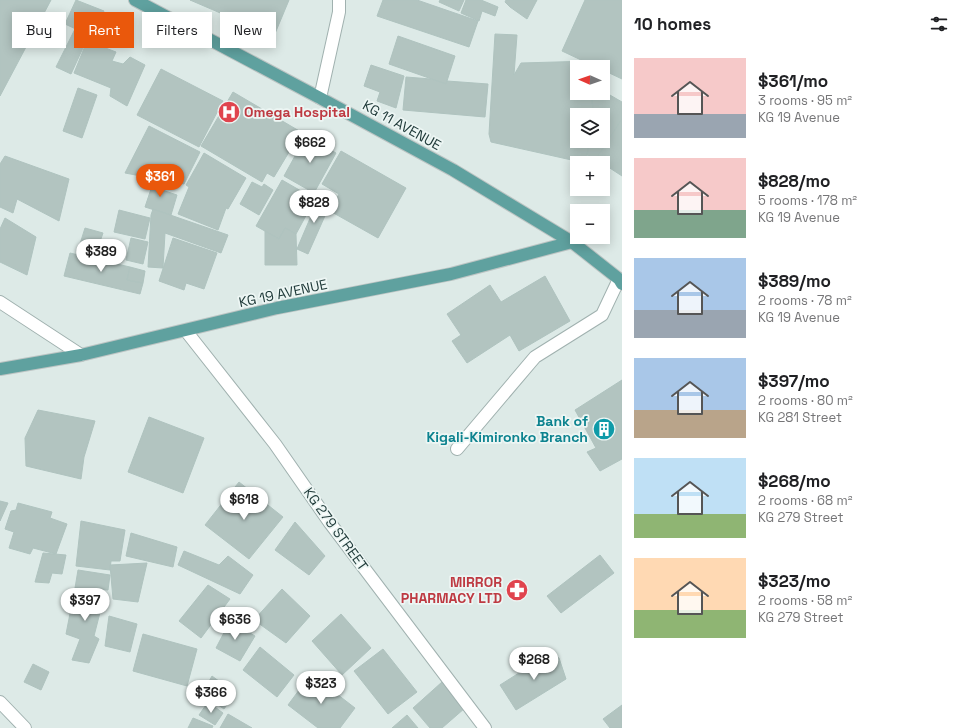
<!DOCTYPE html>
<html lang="en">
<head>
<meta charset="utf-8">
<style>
	:root { --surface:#fff; --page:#f2f2f2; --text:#202124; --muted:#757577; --accent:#ea580c }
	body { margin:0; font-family:"Space Grotesk",sans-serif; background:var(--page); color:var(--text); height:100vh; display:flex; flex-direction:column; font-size:15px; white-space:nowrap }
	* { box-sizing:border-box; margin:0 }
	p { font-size:13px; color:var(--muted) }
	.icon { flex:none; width:22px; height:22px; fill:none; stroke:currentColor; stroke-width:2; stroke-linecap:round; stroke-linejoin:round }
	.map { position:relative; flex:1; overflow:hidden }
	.panel { display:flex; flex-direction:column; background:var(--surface); width:340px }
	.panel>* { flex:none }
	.banner { position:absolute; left:12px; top:12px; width:380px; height:36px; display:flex; gap:8px }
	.needle { width:26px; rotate:272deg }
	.controls { position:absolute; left:570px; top:60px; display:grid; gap:8px }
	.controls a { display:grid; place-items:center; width:40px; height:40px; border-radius:0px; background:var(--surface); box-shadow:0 2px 10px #0003; font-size:20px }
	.price { position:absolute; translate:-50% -34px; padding:0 9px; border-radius:14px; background:#fff; color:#222; font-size:13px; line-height:26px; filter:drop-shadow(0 1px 2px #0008) }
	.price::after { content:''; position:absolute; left:50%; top:24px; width:12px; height:9px; margin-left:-6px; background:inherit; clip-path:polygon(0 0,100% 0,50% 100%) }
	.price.on { background:var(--accent); color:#fff }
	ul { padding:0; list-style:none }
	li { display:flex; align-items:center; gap:12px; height:100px; padding:0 12px }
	li span { display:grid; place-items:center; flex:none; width:112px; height:80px; border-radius:0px; color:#555 }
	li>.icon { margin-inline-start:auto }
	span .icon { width:48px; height:48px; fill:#fffc; stroke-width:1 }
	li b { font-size:17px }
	h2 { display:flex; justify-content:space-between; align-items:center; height:48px; padding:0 12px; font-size:17px }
	.pill { padding:0 14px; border-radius:0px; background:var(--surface); box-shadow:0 2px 10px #0003; font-size:14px; line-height:36px }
	.pill.on { background:var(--accent); color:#fff }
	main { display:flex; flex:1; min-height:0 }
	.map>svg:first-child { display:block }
	.building { fill:#b2c4c0; stroke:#afc3bf }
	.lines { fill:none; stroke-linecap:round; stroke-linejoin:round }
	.minor-casing { stroke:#a0b1af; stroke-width:14 }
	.major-casing { stroke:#bcc4c3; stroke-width:14 }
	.minor { stroke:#fff; stroke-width:12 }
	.major { stroke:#5fa19f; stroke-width:12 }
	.labels { text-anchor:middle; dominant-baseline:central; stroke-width:3.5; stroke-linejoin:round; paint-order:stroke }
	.health-label { font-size:14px; font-weight:bold; fill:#be3a42; stroke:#edf6f4; text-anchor:start }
	.street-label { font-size:14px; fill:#1e3938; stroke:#edf6f4 }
	.culture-label { font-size:14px; font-weight:bold; fill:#0d838f; stroke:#edf6f4; text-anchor:end }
</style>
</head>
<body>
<main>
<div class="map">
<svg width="622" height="728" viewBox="0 0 622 728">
	<rect width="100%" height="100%" fill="#ddeae7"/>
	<!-- building -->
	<g class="building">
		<path d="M0 0H51L0 96Z"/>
		<path d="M76 0 104 11 93 37 65 24Z"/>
		<path d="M190 0H289L274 36Z"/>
		<path d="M383 0H417L478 21 469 47 377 16Z"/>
		<path d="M440 0H464L459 11 439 2Z"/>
		<path d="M466 0H481L498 7 495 16 482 11 479 21 461 13Z"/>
		<path d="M506 0H537L527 19 510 7 505 2Z"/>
		<path d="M585 0H622V79L603 70V67H596L562 51Z"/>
		<path d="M75 29 88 37 71 74 56 67Z"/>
		<path d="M495 34 517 35 514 75 521 63 591 61V67H577V93H592L593 115H577V141H590L585 163 491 142 489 134Z"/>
		<path d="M398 36 455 56 446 84 389 64Z"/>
		<path d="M87 41 116 52 112 61 123 64 130 57 145 65 127 106 110 96 111 88 74 73Z"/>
		<path d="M371 65 404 76 396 108 377 101 380 92 364 86Z"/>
		<path d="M161 69 223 101 199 147 137 115Z"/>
		<path d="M406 77 431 79 446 84 447 81 488 84 485 117 403 110Z"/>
		<path d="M78 88 97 95 82 138 63 131Z"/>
		<path d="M603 91 622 102V119L596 159 587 155 590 141H603V115H593L592 93H603Z"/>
		<path d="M233 92 301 132 274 177 267 173 262 182 201 146Z"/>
		<path d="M622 119V176L596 159Z"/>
		<path d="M149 126 200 152 184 184 125 173Z"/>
		<path d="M306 136 336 153 314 193 284 176Z"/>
		<path d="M341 151 406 188 378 238 330 211 339 194 322 184Z"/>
		<path d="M204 153 246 178 228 209 226 208 218 230 178 214 189 187 186 185Z"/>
		<path d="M5 156 69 179 59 221 17 199 13 213 0 207V164Z"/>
		<path d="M150 178 164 181 162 190 177 195 171 215 145 207 151 189H148Z"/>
		<path d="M282 180 315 199 296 234 285 228 279 239 256 226Z"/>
		<path d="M252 182 262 187 264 184 273 190 259 215 240 204Z"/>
		<path d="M320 195 332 200 308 254 297 249Z"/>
		<path d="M153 209 228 235 221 253 165 233 163 268 148 267 151 215Z"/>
		<path d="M119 210 150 218 145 239 114 232Z"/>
		<path d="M5 218 36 237 27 275 0 262V229Z"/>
		<path d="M85 228 103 233 96 253 79 247Z"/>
		<path d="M285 228 296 234 297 265H265V231L279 239Z"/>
		<path d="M131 238 148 242 143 264 126 260Z"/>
		<path d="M173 238 217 253 204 289 186 283 184 290 159 281Z"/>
		<path d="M70 253 130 267 127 280 143 283 140 294 64 276Z"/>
		<path d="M130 267 145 271 143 283 127 280Z"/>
		<path d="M545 276 570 321 519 351 510 335 467 363 452 341 461 335 447 314 490 285 501 302Z"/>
		<path d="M622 380V459L600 471 587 452 596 448 575 410Z"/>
		<path d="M38 410 95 421 84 457 81 479 26 466 25 438Z"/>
		<path d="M149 417 204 438 183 493 128 472Z"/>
		<path d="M239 482 283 517 249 559 205 525Z"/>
		<path d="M0 501 8 503 0 521Z"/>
		<path d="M18 503 52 512 50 518 67 524 56 554 33 548 30 554 9 548 14 532 5 529 11 511 16 510Z"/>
		<path d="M81 521 125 530 120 561H111L110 570 76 566Z"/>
		<path d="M295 522 325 556 309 575 275 550Z"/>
		<path d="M131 533 177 547 173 567 126 556Z"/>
		<path d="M184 551 219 565 228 556 253 575 240 594 178 565Z"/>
		<path d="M43 553 66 555 62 574 52 573 49 583 35 582Z"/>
		<path d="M600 555 614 573 561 613 547 596Z"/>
		<path d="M147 563 138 602 113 599 110 565Z"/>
		<path d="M78 570 110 575 108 590 75 588Z"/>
		<path d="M208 585 230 599 201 638 179 621Z"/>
		<path d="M75 588 105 593 94 636 99 639 89 663 72 660 80 639 66 634Z"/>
		<path d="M282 589 310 616 286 643 254 620Z"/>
		<path d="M341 614 371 648 342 675 312 641Z"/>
		<path d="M109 616 137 624 130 652 105 646Z"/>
		<path d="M230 621 255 636 240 661 216 648Z"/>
		<path d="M143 634 197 649 187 686 133 671Z"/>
		<path d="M260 647 294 675 277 697 243 670Z"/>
		<path d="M383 649 417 692 388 714 354 671Z"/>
		<path d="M549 654 559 658 566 679 516 710 500 685Z"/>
		<path d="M33 664 49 672 41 690 24 682Z"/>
		<path d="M311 674 355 708 340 728H318L288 705Z"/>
		<path d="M212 676 235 693 224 709 202 694Z"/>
		<path d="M442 682 465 708 442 728H430L413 708Z"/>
		<path d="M208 702 223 713 215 725 199 715Z"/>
		<path d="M622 705V728H610L603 719Z"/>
		<path d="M228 714 252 728H220Z"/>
		<path d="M407 715 418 728H392Z"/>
		<path d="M193 718 213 726 212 728H188Z"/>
	</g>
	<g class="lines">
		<!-- minor casing -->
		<g class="minor-casing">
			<g id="minor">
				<path d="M320 98 339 12V0"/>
				<path d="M0 302 81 355"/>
				<path d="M186 331 275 444 330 523 485 728"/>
				<path d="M457 449 535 357 602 315 619 279 622 280"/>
				<path d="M0 702 25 728"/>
			</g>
		</g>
		<!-- major casing -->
		<g class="major-casing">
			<g id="major">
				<path d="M135 0 320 98 453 170 572 242 619 279 622 284"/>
				<path d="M0 369 81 355 277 308 451 274 572 242"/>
			</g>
		</g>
		<!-- minor -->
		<use href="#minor" class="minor"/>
		<!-- major -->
		<use href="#major" class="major"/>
	</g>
	<!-- icons -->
	<defs>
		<g id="hospital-disc" transform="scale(1.15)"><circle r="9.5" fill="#e0444e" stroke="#edf6f4"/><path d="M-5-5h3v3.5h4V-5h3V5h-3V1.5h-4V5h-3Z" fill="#fff"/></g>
		<g id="building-disc" transform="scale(1.15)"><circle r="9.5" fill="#0f9aa8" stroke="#edf6f4"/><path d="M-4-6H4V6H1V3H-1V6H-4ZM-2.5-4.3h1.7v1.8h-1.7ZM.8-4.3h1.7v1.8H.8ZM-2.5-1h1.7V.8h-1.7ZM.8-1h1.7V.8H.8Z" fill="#fff"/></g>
		<g id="pharmacy-disc" transform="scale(1.15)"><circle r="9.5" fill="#e0444e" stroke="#edf6f4"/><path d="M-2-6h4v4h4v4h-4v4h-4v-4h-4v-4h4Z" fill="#fff"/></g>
	</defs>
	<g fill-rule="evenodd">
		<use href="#hospital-disc" x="229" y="112"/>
		<use href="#building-disc" x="604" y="429"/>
		<use href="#pharmacy-disc" x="517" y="590"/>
	</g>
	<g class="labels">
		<!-- health labels -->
		<g class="health-label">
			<text x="244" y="112">Omega Hospital</text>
			<text x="502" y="582" text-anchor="end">MIRROR<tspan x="502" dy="16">PHARMACY LTD</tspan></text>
		</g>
		<!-- street labels -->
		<g class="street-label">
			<text transform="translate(402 125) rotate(29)">KG 11 AVENUE</text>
			<text transform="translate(283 293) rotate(-12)">KG 19 AVENUE</text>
			<text transform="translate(336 529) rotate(54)">KG 279 STREET</text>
		</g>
		<!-- culture labels -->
		<g class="culture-label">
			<text x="588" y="421">Bank of<tspan x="588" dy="16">Kigali-Kimironko Branch</tspan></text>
		</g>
	</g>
</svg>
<div class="controls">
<a><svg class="needle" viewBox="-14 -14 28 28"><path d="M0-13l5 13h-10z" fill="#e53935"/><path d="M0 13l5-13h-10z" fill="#757577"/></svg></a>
<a><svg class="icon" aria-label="layers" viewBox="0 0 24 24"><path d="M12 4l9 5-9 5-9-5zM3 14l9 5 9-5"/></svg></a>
<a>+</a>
<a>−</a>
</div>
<b class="price" style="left:310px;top:164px">$662</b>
<b class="price on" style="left:160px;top:198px">$361</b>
<b class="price" style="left:314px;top:224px">$828</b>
<b class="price" style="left:101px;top:273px">$389</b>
<b class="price" style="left:244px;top:521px">$618</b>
<b class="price" style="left:85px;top:622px">$397</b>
<b class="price" style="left:235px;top:641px">$636</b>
<b class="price" style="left:534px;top:681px">$268</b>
<b class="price" style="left:321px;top:705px">$323</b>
<b class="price" style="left:211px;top:714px">$366</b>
<div class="banner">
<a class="pill">Buy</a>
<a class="pill on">Rent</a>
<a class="pill">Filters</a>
<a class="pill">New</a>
</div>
</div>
<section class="panel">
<h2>10 homes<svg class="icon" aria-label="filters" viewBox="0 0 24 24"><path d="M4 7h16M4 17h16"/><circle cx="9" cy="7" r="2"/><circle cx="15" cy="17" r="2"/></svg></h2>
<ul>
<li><span style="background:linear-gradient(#f6c9c9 70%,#9aa5b1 0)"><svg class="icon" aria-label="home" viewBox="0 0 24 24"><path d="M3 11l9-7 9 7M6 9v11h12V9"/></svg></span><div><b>$361/mo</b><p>3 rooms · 95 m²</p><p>KG 19 Avenue</p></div></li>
<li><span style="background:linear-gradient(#f6c9c9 65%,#7fa58c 0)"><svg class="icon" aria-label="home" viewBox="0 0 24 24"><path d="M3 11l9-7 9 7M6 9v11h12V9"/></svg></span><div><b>$828/mo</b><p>5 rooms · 178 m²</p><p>KG 19 Avenue</p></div></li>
<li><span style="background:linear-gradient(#a9c7e8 65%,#9aa5b1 0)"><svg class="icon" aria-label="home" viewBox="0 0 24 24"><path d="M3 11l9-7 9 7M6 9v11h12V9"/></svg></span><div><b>$389/mo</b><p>2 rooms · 78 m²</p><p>KG 19 Avenue</p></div></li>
<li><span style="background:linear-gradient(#a9c7e8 65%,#b9a48a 0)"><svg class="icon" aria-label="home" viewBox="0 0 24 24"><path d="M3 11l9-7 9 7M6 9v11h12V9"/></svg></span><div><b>$397/mo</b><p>2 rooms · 80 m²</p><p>KG 281 Street</p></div></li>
<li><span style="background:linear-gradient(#bfe0f5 70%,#8fb573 0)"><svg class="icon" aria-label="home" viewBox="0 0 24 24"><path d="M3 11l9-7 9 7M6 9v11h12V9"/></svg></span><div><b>$268/mo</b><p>2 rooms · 68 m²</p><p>KG 279 Street</p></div></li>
<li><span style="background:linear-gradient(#ffd9b3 65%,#8fb573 0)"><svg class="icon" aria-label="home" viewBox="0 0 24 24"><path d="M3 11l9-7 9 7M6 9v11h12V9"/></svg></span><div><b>$323/mo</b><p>2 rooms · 58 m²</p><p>KG 279 Street</p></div></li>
</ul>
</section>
</main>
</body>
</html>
